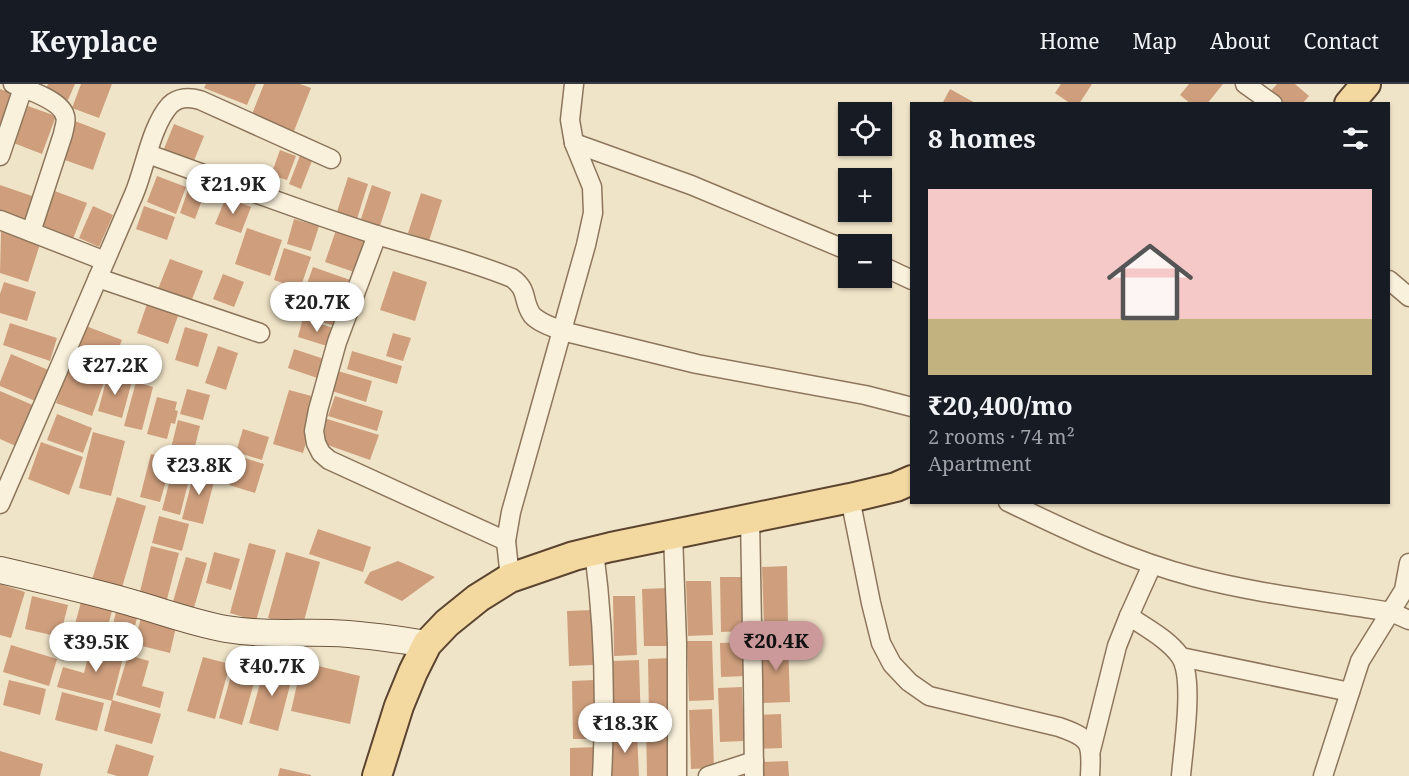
<!DOCTYPE html>
<html lang="en">
<head>
<meta charset="utf-8">
<style>
	:root { --surface:#171b24; --page:#20242c; --text:#f1f3f6; --muted:#9ea1a6; --line:#363941; --accent:#cc999b }
	body { margin:0; font-family:"Noto Serif",serif; background:var(--page); color:var(--text); height:100vh; display:flex; flex-direction:column; font-size:22px; white-space:nowrap }
	* { box-sizing:border-box; margin:0 }
	p { font-size:20px; color:var(--muted) }
	.icon { flex:none; width:33px; height:33px; fill:none; stroke:currentColor; stroke-width:2; stroke-linecap:round; stroke-linejoin:round }
	.map { position:relative; flex:1; overflow:hidden }
	.panel { position:absolute; left:910px; top:18px; width:480px; height:402px; display:flex; flex-direction:column; background:var(--surface); border-radius:0px; box-shadow:0 2px 4px #0004 }
	.panel>* { flex:none }
	.controls { position:absolute; left:838px; top:18px; display:grid; gap:12px }
	.controls a { display:grid; place-items:center; width:54px; height:54px; border-radius:0px; background:var(--surface); box-shadow:0 2px 4px #0004; font-size:30px }
	.price { position:absolute; translate:-50% -51px; padding:0 14px; border-radius:21px; background:#fff; color:#222; font-size:20px; line-height:39px; filter:drop-shadow(0 2px 3px #0008) }
	.price::after { content:''; position:absolute; left:50%; top:36px; width:18px; height:14px; margin-left:-9px; background:inherit; clip-path:polygon(0 0,100% 0,50% 100%) }
	.price.current { background:var(--accent); color:#111 }
	ul { padding:0; list-style:none }
	li { display:grid; align-content:center; gap:12px; height:318px; padding:0 18px }
	li span { display:grid; place-items:center; height:186px; border-radius:0px; color:#555 }
	li>.icon { margin-inline-start:auto }
	span .icon { width:108px; height:108px; fill:#fffc; stroke-width:1 }
	li b { font-size:26px }
	h2 { display:flex; justify-content:space-between; align-items:center; height:72px; padding:0 18px; font-size:26px }
	header { display:flex; align-items:center; gap:36px; box-sizing:border-box; height:84px; padding:0 30px; background:var(--surface); border-bottom:2px solid var(--line) }
	header strong { font-size:28px }
	nav { display:flex; gap:33px; margin-inline-start:auto; font-size:21px }
	.map>svg:first-child { display:block }
	.building { fill:#cf9f7d }
	.lines { fill:none; stroke-linecap:round; stroke-linejoin:round }
	.street-casing { stroke:#8d765c; stroke-width:21 }
	.secondary-casing { stroke:#6f573f; stroke-width:28 }
	.primary-casing { stroke:#5b4430; stroke-width:32 }
	.street { stroke:#faf1dc; stroke-width:18 }
	.secondary { stroke:#faf1dc; stroke-width:26 }
	.primary { stroke:#f3d9a0; stroke-width:28 }
</style>
</head>
<body>
<header>
<strong>Keyplace</strong>
<nav><a>Home</a><a>Map</a><a>About</a><a>Contact</a></nav>
</header>
<div class="map">
<svg width="1409" height="692" viewBox="0 0 1409 692">
	<rect width="100%" height="100%" fill="#f0e4c8"/>
	<!-- building -->
	<g class="building">
		<path d="M48 0H75L68 16 45 8Z"/>
		<path d="M81 0H112L99 34 72 24Z"/>
		<path d="M206 0H256L247 21 204 4Z"/>
		<path d="M264 0H300L311 4 294 47 252 30Z"/>
		<path d="M1061 0H1092L1079 20H1071L1055 9Z"/>
		<path d="M1189 0H1223L1207 20H1191L1180 11Z"/>
		<path d="M1277 0H1295L1309 12 1302 20H1280L1269 9Z"/>
		<path d="M0 5 12 9 0 41Z"/>
		<path d="M950 5 977 20H942Z"/>
		<path d="M25 21 56 32 42 70 11 58Z"/>
		<path d="M75 37 106 49 93 86 62 75Z"/>
		<path d="M174 40 204 52 191 84 161 72Z"/>
		<path d="M280 66 296 72 287 96 271 91Z"/>
		<path d="M301 69 313 74 301 105 289 100Z"/>
		<path d="M157 92 186 103 176 130 147 118Z"/>
		<path d="M348 93 368 100 356 138 336 131Z"/>
		<path d="M0 101 38 114 29 142 0 132Z"/>
		<path d="M372 101 391 108 379 145 360 138Z"/>
		<path d="M189 103 205 108 195 135 180 129Z"/>
		<path d="M52 106 87 119 71 160 36 146Z"/>
		<path d="M421 109 442 116 429 157 408 149Z"/>
		<path d="M226 113 251 123 241 149 215 140Z"/>
		<path d="M93 122 113 131 99 163 79 154Z"/>
		<path d="M144 122 175 133 167 156 136 145Z"/>
		<path d="M294 135 319 142 311 167 287 160Z"/>
		<path d="M247 144 282 156 270 192 235 180Z"/>
		<path d="M336 146 365 155 354 188 325 178Z"/>
		<path d="M1 147 40 160 28 198 0 189Z"/>
		<path d="M284 164 311 173 300 205 274 196Z"/>
		<path d="M170 175 203 187 191 218 158 205Z"/>
		<path d="M313 183 356 198 347 222 304 208Z"/>
		<path d="M393 187 427 198 415 237 380 226Z"/>
		<path d="M223 190 244 198 234 223 213 215Z"/>
		<path d="M4 198 36 208 27 237 0 229V210Z"/>
		<path d="M322 217 347 225 341 244 316 236Z"/>
		<path d="M147 220 178 232 168 260 137 249Z"/>
		<path d="M303 234 336 245 330 263 298 253Z"/>
		<path d="M10 239 57 254 50 277 3 261Z"/>
		<path d="M86 242 122 256 110 287 74 274Z"/>
		<path d="M185 243 208 250 198 283 175 276Z"/>
		<path d="M393 249 411 254 403 277 386 272Z"/>
		<path d="M218 262 238 269 226 306 205 299Z"/>
		<path d="M294 265 330 277 323 296 288 284Z"/>
		<path d="M352 267 402 282 397 300 347 285Z"/>
		<path d="M11 270 53 288 40 319 0 302V298Z"/>
		<path d="M68 284 104 298 92 332 56 319Z"/>
		<path d="M338 287 372 297 366 318 332 307Z"/>
		<path d="M108 290 132 297 122 334 98 327Z"/>
		<path d="M136 298 153 303 142 346 124 342Z"/>
		<path d="M187 305 210 311 203 336 180 330Z"/>
		<path d="M289 306 319 314 303 369 273 360Z"/>
		<path d="M0 307 35 322 18 363 0 355Z"/>
		<path d="M335 312 383 327 377 347 328 332Z"/>
		<path d="M157 313 177 318 175 326 178 327 175 340 171 339 167 355 147 350Z"/>
		<path d="M57 330 92 344 83 369 47 356Z"/>
		<path d="M324 334 379 351 370 376 319 358Z"/>
		<path d="M178 336 200 342 193 370 171 364Z"/>
		<path d="M243 345 269 353 262 376 236 368Z"/>
		<path d="M93 348 125 357 111 412 79 404Z"/>
		<path d="M41 358 83 373 69 411 28 395Z"/>
		<path d="M151 370 172 375 160 418 140 413Z"/>
		<path d="M238 372 264 380 255 409 229 401Z"/>
		<path d="M195 385 216 390 203 440 182 435Z"/>
		<path d="M172 388 190 392 180 431 162 426Z"/>
		<path d="M117 413 146 422 121 507 91 499Z"/>
		<path d="M159 432 189 440 182 467 152 459Z"/>
		<path d="M318 445 371 463 363 488 309 470Z"/>
		<path d="M249 459 276 466 256 537 230 529Z"/>
		<path d="M151 462 179 469 165 523 138 516Z"/>
		<path d="M214 468 240 475 231 506 206 499Z"/>
		<path d="M286 468 320 478 302 544 268 534Z"/>
		<path d="M186 473 207 479 193 527 172 521Z"/>
		<path d="M398 477 435 493 402 517 364 499 370 488Z"/>
		<path d="M787 482 788 541 764 542 762 483Z"/>
		<path d="M720 493H743L745 547 721 548Z"/>
		<path d="M686 497H711L713 551 688 552Z"/>
		<path d="M0 500 25 508 11 554 0 551Z"/>
		<path d="M668 504 670 562H644L642 505Z"/>
		<path d="M32 512 68 521 60 553 25 545Z"/>
		<path d="M613 512H635L637 571 614 572Z"/>
		<path d="M81 518 112 527 105 553 74 544Z"/>
		<path d="M592 526 593 581 569 582 567 527Z"/>
		<path d="M116 528 137 534 129 565 108 560Z"/>
		<path d="M141 534 176 543 170 569 134 560Z"/>
		<path d="M687 557H712L714 616 689 617Z"/>
		<path d="M788 557 790 618 763 619 761 558Z"/>
		<path d="M92 558 125 566 112 617 57 603 63 583 84 589Z"/>
		<path d="M744 558 746 592 721 593 720 559Z"/>
		<path d="M11 561 57 575 49 602 3 588Z"/>
		<path d="M128 571 149 577 142 602 164 608 160 624 116 611Z"/>
		<path d="M203 573 230 580 215 635 187 627Z"/>
		<path d="M671 574 672 632H649L648 575Z"/>
		<path d="M639 576 641 642 614 643 612 577Z"/>
		<path d="M235 578 258 585 242 641 219 634Z"/>
		<path d="M266 578 294 586 278 647 249 639Z"/>
		<path d="M302 578 360 592 350 640 291 627Z"/>
		<path d="M9 596 46 605 40 631 3 621Z"/>
		<path d="M595 596 597 655H573L572 597Z"/>
		<path d="M742 603 744 657 720 658 718 604Z"/>
		<path d="M62 608 104 619 97 647 55 636Z"/>
		<path d="M112 616 161 630 152 660 104 647Z"/>
		<path d="M712 625 714 684 691 685 689 626Z"/>
		<path d="M781 630 782 664 755 665 754 631Z"/>
		<path d="M667 638 669 692H647L646 639Z"/>
		<path d="M637 648 639 692H612L611 649Z"/>
		<path d="M116 660 154 672 148 692H117L107 689Z"/>
		<path d="M597 663V692H570V664Z"/>
		<path d="M0 667 43 680 40 692H0Z"/>
		<path d="M788 677 789 692H763L762 678Z"/>
		<path d="M280 684 311 691V692H278Z"/>
	</g>
	<g class="lines">
		<!-- street casing -->
		<g class="street-casing">
			<g id="street">
				<path d="M13 0C28 6 61 16 65 32 67 37 64 44 63 50L31 148"/>
				<path d="M1245 0 1273 20"/>
				<path d="M574 59 691 101 849 167"/>
				<path d="M148 70C224 97 300 127 377 151 422 165 468 176 512 194 529 206 522 217 532 231 539 239 553 243 562 247L697 280 865 311 912 323"/>
				<path d="M0 72 23 4"/>
				<path d="M0 136 105 177"/>
				<path d="M377 151 337 258 318 326 314 347 316 359 321 369 329 376 506 457"/>
				<path d="M882 182 912 196"/>
				<path d="M98 194 260 249"/>
				<path d="M1389 196 1409 213"/>
				<path d="M850 414 871 519 881 559 892 580 909 598 929 612 1059 643C1091 654 1092 659 1090 692"/>
				<path d="M1008 418C1068 447 1129 476 1194 493 1258 510 1325 517 1391 528L1409 536"/>
				<path d="M0 420C45 317 90 213 134 110 145 84 151 42 170 21 178 13 190 13 200 16L331 75"/>
				<path d="M750 434 753 597 754 692"/>
				<path d="M673 450 677 559V692"/>
				<path d="M594 467C604 542 606 617 602 692"/>
				<path d="M510 494 506 457 511 428 586 161 593 129 592 103 574 59 570 36 574 0"/>
				<path d="M1129 532C1146 544 1168 555 1180 572 1195 593 1183 665 1181 692"/>
				<path d="M1181 573 1350 608"/>
				<path d="M1091 666 1117 562 1129 532 1152 481"/>
				<path d="M708 692 754 677"/>
				<path d="M1323 692 1360 577 1404 506 1409 479"/>
			</g>
		</g>
		<!-- secondary casing -->
		<g class="secondary-casing">
			<path id="secondary" d="M0 486C43 496 86 506 129 518 161 527 193 539 226 545 261 551 296 548 331 549 364 550 395 555 427 560"/>
		</g>
		<!-- primary casing -->
		<g class="primary-casing">
			<g id="primary">
				<path d="M1349 20 1366 0"/>
				<path d="M377 692 399 622 413 588 427 560 447 539 478 514 510 494 574 472 611 463 850 414 896 403 912 396"/>
			</g>
		</g>
		<!-- street -->
		<use href="#street" class="street"/>
		<!-- secondary -->
		<use href="#secondary" class="secondary"/>
		<!-- primary -->
		<use href="#primary" class="primary"/>
	</g>
</svg>
<div class="controls">
<a><svg class="icon" aria-label="locate" viewBox="0 0 24 24"><circle cx="12" cy="12" r="6"/><path d="M12 2v4M12 18v4M2 12h4M18 12h4"/></svg></a>
<a>+</a>
<a>−</a>
</div>
<b class="price" style="left:233px;top:131px">₹21.9K</b>
<b class="price" style="left:317px;top:249px">₹20.7K</b>
<b class="price" style="left:115px;top:312px">₹27.2K</b>
<b class="price" style="left:199px;top:412px">₹23.8K</b>
<b class="price current" style="left:776px;top:588px">₹20.4K</b>
<b class="price" style="left:96px;top:589px">₹39.5K</b>
<b class="price" style="left:272px;top:613px">₹40.7K</b>
<b class="price" style="left:625px;top:670px">₹18.3K</b>
<section class="panel">
<h2>8 homes<svg class="icon" aria-label="filters" viewBox="0 0 24 24"><path d="M4 7h16M4 17h16"/><circle cx="9" cy="7" r="2"/><circle cx="15" cy="17" r="2"/></svg></h2>
<ul>
<li><span style="background:linear-gradient(#f6c9c9 70%,#c2b280 0)"><svg class="icon" aria-label="home" viewBox="0 0 24 24"><path d="M3 11l9-7 9 7M6 9v11h12V9"/></svg></span><div><b>₹20,400/mo</b><p>2 rooms · 74 m²</p><p>Apartment</p></div></li>
</ul>
</section>
</div>
</body>
</html>
